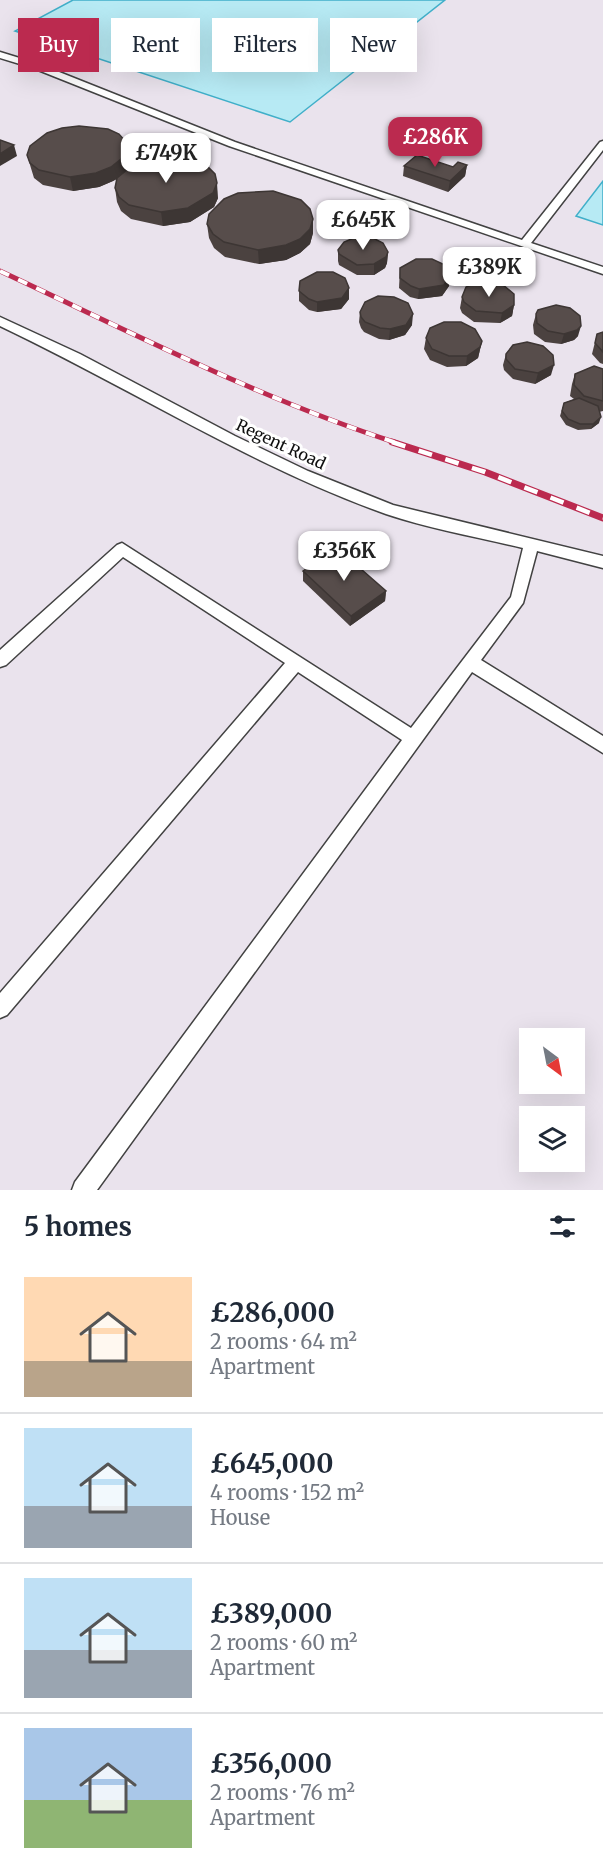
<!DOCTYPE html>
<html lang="en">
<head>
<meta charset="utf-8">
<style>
	:root { --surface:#fff; --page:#f6f6f7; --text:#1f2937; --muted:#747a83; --line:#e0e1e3; --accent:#bb2a4f }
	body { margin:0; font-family:Merriweather,serif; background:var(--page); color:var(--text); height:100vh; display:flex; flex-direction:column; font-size:22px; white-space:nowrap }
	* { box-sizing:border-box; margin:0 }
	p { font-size:20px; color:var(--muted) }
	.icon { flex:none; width:33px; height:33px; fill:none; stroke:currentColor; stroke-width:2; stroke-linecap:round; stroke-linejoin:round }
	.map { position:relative; height:1190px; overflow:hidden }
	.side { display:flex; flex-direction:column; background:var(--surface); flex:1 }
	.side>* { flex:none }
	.hud { position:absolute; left:18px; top:18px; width:567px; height:54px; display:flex; gap:12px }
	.needle { width:39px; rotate:148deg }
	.fabs { position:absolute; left:519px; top:1028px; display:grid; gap:12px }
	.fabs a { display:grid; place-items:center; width:66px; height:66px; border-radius:0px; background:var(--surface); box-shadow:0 6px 24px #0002; font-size:30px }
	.price { position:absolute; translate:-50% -51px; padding:0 14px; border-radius:12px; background:#fff; color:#222; font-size:20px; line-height:39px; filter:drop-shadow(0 2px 3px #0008) }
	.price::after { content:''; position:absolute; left:50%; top:36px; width:18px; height:14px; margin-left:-9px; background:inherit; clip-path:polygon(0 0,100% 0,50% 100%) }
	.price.on { background:var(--accent); color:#fff }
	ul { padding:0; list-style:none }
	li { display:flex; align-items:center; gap:18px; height:150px; padding:0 24px }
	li+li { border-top:2px solid var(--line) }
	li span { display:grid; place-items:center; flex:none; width:168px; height:120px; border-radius:0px; color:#555 }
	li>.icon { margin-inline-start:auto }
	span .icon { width:72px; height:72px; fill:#fffc; stroke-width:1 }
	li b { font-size:26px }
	h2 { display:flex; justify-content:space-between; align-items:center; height:72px; padding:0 24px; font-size:26px }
	.pill { padding:0 21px; border-radius:0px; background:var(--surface); box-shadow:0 6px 24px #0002; font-size:21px; line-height:54px }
	.pill.on { background:var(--accent); color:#fff }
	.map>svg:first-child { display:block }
	.industrial { fill:#eae3ed; fill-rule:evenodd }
	.water { fill:#b7eaf4; stroke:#40afc9; stroke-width:1.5 }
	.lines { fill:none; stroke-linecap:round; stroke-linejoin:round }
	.service-casing { stroke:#424242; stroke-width:3 }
	.service { fill:#fff; fill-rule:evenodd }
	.rail-far1-casing { stroke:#bb2a4f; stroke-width:5 }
	.rail-casing { stroke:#bb2a4f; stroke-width:7 }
	.rail-far1 { stroke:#fff; stroke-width:4; stroke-dasharray:10; stroke-linecap:butt }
	.rail { stroke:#fff; stroke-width:4.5; stroke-dasharray:14; stroke-linecap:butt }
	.wall { fill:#4b4240 }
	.shaded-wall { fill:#3d3634 }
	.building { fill:#574d4b; stroke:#3d3634; stroke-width:1.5 }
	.labels { text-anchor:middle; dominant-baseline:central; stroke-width:6; stroke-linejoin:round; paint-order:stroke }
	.street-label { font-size:16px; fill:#0f0f0f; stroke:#fff }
</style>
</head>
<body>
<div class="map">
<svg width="603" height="1190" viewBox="0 0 603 1190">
	<rect width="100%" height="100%" fill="#fff9f1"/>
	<!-- industrial -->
	<path class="industrial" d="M0 0H603V1190H0ZM530 1038H574V1083H530ZM530 1116H574V1161H530Z"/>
	<!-- water -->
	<g class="water">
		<path d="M73 0H445L290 122 15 31Z"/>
		<path d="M603 181V225L576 216Z"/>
	</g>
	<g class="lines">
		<!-- service casing -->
		<g class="service-casing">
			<g id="service">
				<path d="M0 52 39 64 235 142 522 240 600 142 603 141V150L531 243 603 267V274L229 146 33 68 0 58Z"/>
				<path d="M0 317 80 354 235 436 308 471 393 505 603 556V568L537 551 523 603 481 660 603 736V753L472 672 97 1190H72L75 1182 402 740 298 672 7 1015 0 1018V993L285 663 123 557 6 665 0 667V650L117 545 122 543 411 728 511 597 523 548C478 537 430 529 386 514 251 466 129 387 0 326Z"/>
			</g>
		</g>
		<!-- service -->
		<use href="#service" class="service"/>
		<!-- rail-far1 casing -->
		<g class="rail-far1-casing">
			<path id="rail-far1" d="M0 271C131 332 260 399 397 443"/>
		</g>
		<!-- rail casing -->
		<g class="rail-casing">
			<path id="rail" d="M392 442 485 472 603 518"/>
		</g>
		<!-- rail-far1 -->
		<use href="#rail-far1" class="rail-far1"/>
		<!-- rail -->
		<use href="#rail" class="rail"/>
	</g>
	<!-- wall -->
	<g class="wall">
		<path d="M27 155 128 156 129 165 125 172 218 198 214 207 190 222 163 226 131 219 121 211 117 202 115 188 117 179 113 181 99 187 73 191 43 185 34 178Z"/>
		<path d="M467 165 465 176 448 192 403 176 404 166 453 167Z"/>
		<path d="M207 224 313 233 310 244 300 253 286 260 259 264 225 257 214 248 209 238Z"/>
		<path d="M338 250 388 252 387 263 385 268 374 275H357L339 265 338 261Z"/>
		<path d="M400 268 449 286 442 296 418 299 410 297 399 288Z"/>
		<path d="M349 288V299L341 309 317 312 309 310 299 301V291Z"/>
		<path d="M462 297 514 305 512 316 500 323 474 322 462 313 460 308Z"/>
		<path d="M360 312 412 325 405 335 389 340 379 339 364 332 361 328 359 322Z"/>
		<path d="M536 314 578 336 574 340 561 344 545 342 534 334 533 325Z"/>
		<path d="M603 332V364L600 363 592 354 597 334Z"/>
		<path d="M426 338 482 341 478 358 466 366 447 367 430 360 424 349Z"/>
		<path d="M506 354 551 375 535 384 513 379 504 370 503 365Z"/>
		<path d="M603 369V411L599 412V423L591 429 578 430 566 425 560 416 564 403 574 399 570 396 572 384 575 374Z"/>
		<path d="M303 571 386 591 385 601 350 626 303 581Z"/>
	</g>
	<!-- shaded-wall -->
	<g class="shaded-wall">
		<path d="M126 142 129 165 124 174 113 181 99 187 73 191 70 177Z"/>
		<path d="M14 145 17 156 0 166V154Z"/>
		<path d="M467 165 465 176 448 192 450 181Z"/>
		<path d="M217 183 218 198 214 207 190 222 163 226 161 212Z"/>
		<path d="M313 219V233L310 244 300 253 286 260 259 264 258 250Z"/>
		<path d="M388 252 387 263 385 268 374 275V264Z"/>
		<path d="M450 275 449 286 442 296 418 299 419 289Z"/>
		<path d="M349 288V299L341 309 317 312V302Z"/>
		<path d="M514 305 512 316 500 323 502 313Z"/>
		<path d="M413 314 412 325 405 335 389 340 390 329Z"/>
		<path d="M581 326 578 336 574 340 561 344 564 334Z"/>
		<path d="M482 341 478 358 466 366 467 356Z"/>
		<path d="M554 365 551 375 535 384 538 373Z"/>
		<path d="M601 417 599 423 591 429 593 424Z"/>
		<path d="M386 591 385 601 350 626 351 616Z"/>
	</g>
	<!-- building -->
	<g class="building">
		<path d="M79 126 108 129 119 134 126 142V151L121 159 111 167 96 173 70 177 39 170 30 163 27 155 30 146 47 133 62 128Z"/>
		<path d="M0 140 14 145 0 154Z"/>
		<path d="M417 155 453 167 458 162 467 165 450 181 404 166Z"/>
		<path d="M182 157 207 166 215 174 217 183 213 193 188 208 161 212 129 205 119 197 115 188 117 178 133 165 148 159Z"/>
		<path d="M273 191 301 200 310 209 313 219 310 229 300 239 286 245 258 250 224 242 213 234 207 224 209 214 224 199 238 193Z"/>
		<path d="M356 237H371L383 243 388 252 386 257 374 264 357 265 339 254 338 250 344 242Z"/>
		<path d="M416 259H432L445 265 450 275 444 285 419 289 411 286 400 278V268Z"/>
		<path d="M317 272H333L345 278 349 288 342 298 317 302 309 299 299 291 300 281Z"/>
		<path d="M478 282 503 285 514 294V305L502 313 476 311 464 302 462 297 466 287Z"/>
		<path d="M378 296 394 297 408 303 413 314 406 325 390 329 380 328 365 322 361 317 360 312 365 302Z"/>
		<path d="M556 305 570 308 580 316 581 326 577 330 564 334 548 331 537 323 536 314 538 310Z"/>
		<path d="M444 322H461L475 329 482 341 480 347 467 356H449L432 349 426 338 430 328Z"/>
		<path d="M603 332V352L595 343 597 334Z"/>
		<path d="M527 342 543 346 553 355 554 365 538 373 515 369 506 359V354L513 345Z"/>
		<path d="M594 366 603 369V401L584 396 574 385 575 374Z"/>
		<path d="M579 398 598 406 601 417 593 424H580L568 419 562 411 564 403Z"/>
		<path d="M337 548 386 591 351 616 303 571Z"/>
	</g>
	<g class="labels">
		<!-- street labels -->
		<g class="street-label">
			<text transform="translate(281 444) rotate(25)">Regent Road</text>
		</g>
	</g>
</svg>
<div class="fabs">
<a><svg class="needle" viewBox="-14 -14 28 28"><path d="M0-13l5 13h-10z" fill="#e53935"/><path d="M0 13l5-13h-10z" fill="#747a83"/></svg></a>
<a><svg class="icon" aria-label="layers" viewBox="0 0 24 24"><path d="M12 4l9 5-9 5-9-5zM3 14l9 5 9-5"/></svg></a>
</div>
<b class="price on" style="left:435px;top:168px">£286K</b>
<b class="price" style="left:166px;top:184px">£749K</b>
<b class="price" style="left:363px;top:251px">£645K</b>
<b class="price" style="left:489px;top:298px">£389K</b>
<b class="price" style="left:344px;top:582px">£356K</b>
<div class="hud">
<a class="pill on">Buy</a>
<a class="pill">Rent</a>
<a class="pill">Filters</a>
<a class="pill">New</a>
</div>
</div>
<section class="side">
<h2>5 homes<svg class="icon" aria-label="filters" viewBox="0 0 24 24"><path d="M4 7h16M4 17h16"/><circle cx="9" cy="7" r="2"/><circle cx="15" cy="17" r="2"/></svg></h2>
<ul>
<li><span style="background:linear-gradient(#ffd9b3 70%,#b9a48a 0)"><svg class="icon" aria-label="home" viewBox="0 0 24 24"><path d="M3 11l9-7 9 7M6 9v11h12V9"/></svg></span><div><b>£286,000</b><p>2 rooms · 64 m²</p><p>Apartment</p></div></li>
<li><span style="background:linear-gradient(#bfe0f5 65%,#9aa5b1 0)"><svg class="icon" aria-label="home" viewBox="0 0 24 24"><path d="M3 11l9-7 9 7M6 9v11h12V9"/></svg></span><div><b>£645,000</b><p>4 rooms · 152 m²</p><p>House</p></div></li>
<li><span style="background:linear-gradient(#bfe0f5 60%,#9aa5b1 0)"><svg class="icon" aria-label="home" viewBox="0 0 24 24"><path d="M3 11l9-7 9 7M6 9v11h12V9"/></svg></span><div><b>£389,000</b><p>2 rooms · 60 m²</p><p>Apartment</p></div></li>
<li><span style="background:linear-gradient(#a9c7e8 60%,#8fb573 0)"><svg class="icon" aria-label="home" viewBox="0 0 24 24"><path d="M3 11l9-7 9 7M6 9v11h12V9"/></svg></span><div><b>£356,000</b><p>2 rooms · 76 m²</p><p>Apartment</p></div></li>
</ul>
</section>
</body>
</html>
